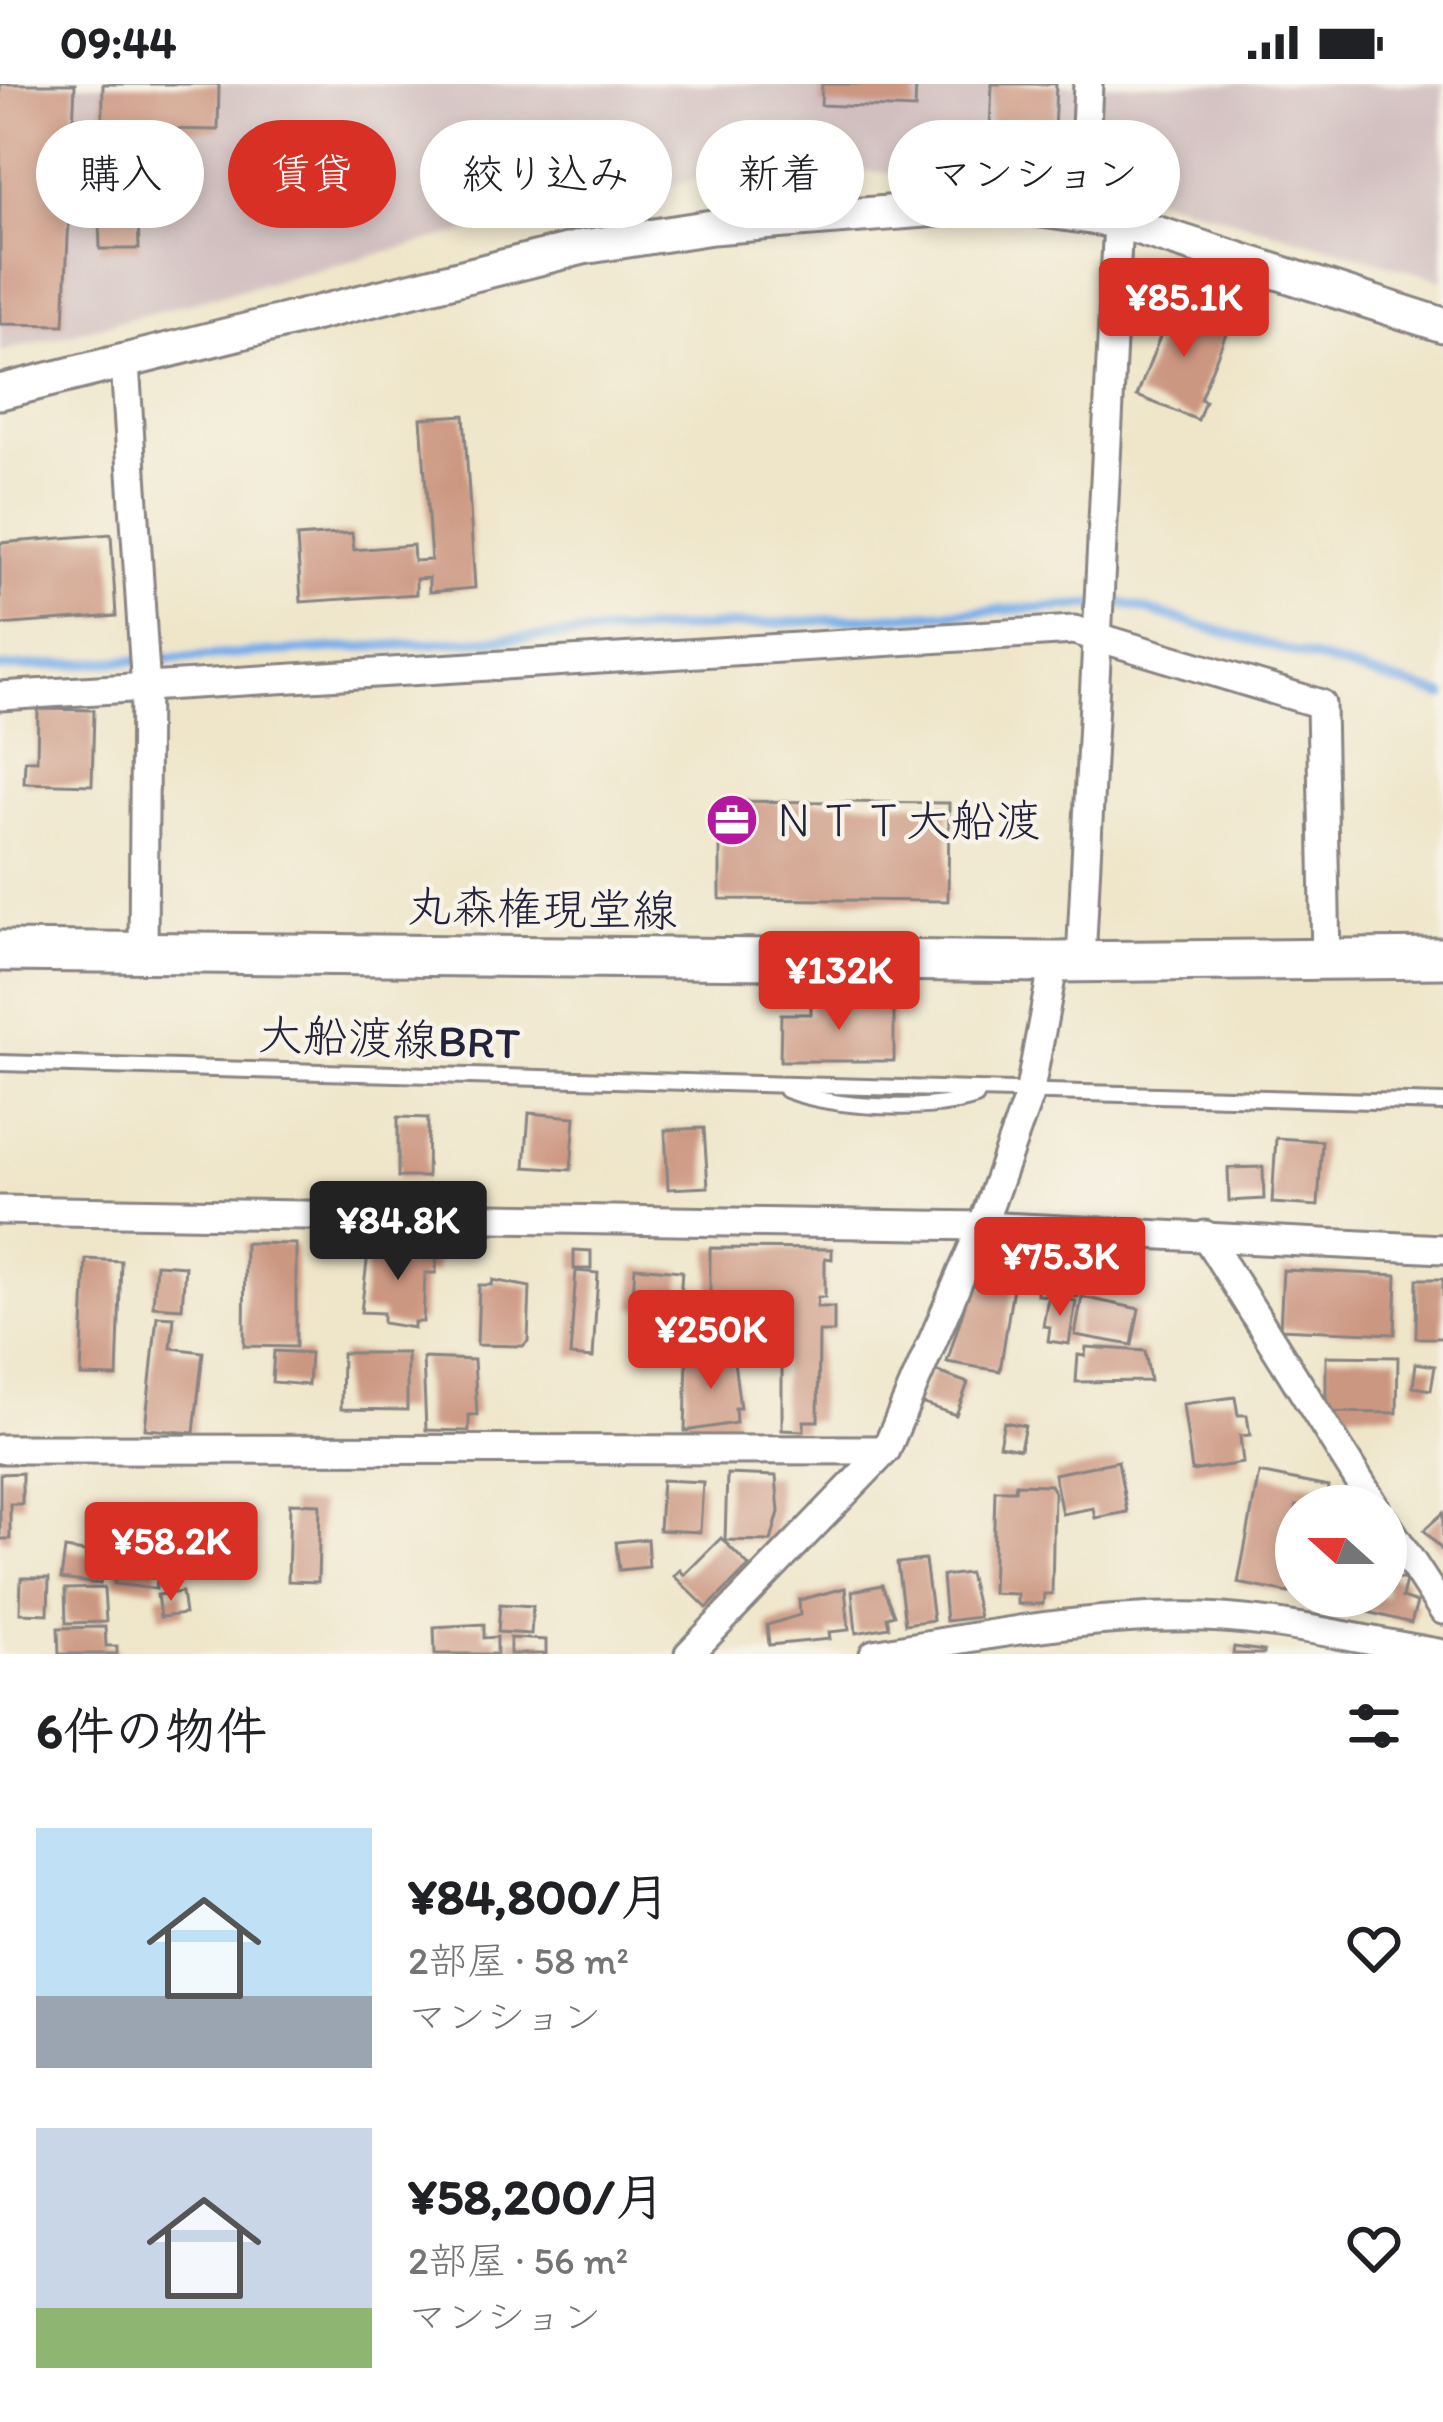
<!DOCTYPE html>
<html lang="ja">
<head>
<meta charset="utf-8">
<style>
	:root { --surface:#fff; --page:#f2f2f2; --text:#202124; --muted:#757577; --accent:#d93025 }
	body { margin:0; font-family:Itim,"Klee One",sans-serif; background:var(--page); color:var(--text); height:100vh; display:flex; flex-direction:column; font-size:45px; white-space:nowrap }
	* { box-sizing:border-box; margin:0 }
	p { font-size:39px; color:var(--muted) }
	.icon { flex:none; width:66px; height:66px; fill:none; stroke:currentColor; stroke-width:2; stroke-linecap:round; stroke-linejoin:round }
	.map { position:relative; height:1570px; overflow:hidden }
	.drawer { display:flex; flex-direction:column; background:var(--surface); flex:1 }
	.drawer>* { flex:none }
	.top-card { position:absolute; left:36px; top:36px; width:1371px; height:108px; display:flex; gap:24px }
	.needle { width:78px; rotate:291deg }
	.fabs { position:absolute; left:1275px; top:1401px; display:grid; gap:24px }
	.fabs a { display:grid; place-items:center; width:132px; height:132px; border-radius:50%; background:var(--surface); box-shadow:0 6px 18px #0003; font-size:60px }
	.price { position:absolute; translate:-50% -102px; padding:0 27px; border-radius:12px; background:var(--accent); color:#fff; font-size:39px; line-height:78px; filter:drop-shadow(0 3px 6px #0008) }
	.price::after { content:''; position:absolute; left:50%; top:72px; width:36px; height:27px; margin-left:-18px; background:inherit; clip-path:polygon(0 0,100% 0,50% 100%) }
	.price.active { background:#222; color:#fff }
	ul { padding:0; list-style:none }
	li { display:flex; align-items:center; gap:36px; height:300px; padding:0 36px }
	li span { display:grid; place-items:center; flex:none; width:336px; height:240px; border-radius:0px; color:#555 }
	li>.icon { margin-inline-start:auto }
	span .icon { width:144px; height:144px; fill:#fffc; stroke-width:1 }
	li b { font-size:51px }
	h2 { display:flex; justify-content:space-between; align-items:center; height:144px; padding:0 36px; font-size:51px }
	.pill { padding:0 42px; border-radius:54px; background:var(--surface); box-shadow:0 6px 18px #0003; font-size:42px; line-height:108px }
	.pill.active { background:var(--accent); color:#fff }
	.status { display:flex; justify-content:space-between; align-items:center; height:84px; padding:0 60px; background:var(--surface); direction:ltr }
	.status svg { height:33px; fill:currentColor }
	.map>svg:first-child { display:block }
	.industrial { fill:#d1bfbf }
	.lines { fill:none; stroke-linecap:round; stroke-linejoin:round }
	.stream { stroke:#7cafe9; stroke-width:10 }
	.building { fill:#cc9781 }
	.service-casing { stroke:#888482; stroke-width:20 }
	.minor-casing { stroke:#888482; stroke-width:33 }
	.tertiary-casing { stroke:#888482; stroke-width:39 }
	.secondary-casing { stroke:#888482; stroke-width:45 }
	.service { stroke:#fff; stroke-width:14 }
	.minor { stroke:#fff; stroke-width:27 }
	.tertiary { stroke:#fff; stroke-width:33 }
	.secondary { stroke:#fff; stroke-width:39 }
	.labels { text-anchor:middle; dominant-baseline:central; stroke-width:9; stroke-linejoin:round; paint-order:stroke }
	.poi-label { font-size:45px; fill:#22223b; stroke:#f7f3e8; text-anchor:start }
	.street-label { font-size:45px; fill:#22223b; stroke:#f7f3e8 }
</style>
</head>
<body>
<div class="status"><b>09:44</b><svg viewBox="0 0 49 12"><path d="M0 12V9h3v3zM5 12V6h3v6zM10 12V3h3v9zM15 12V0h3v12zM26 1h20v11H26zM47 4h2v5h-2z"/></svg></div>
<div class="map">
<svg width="1443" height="1570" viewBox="0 0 1443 1570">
	<rect width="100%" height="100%" fill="#f7f3e8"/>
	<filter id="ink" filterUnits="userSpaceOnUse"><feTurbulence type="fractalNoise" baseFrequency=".00833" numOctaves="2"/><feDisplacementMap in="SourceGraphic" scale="24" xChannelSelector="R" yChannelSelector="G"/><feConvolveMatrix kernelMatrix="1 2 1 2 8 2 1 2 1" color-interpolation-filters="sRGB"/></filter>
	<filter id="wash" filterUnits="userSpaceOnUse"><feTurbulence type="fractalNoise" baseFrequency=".004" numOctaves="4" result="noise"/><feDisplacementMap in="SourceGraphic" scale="48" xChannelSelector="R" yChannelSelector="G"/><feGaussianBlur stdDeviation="2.7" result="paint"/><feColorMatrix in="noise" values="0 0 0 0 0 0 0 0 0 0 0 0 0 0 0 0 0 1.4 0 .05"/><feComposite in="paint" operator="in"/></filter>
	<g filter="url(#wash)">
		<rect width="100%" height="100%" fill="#efe6ca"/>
		<!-- industrial -->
		<path class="industrial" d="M0 0H1443V196L1088 94 750 84 487 142 0 268Z"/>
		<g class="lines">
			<!-- stream -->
			<path class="stream" d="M0 584 1122 519 1443 611"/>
		</g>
		<g id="blocks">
			<!-- building -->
			<g class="building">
				<path d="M0 0H75L64 241 0 240Z"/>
				<path d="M103 0H219L218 46 159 45 157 107 120 106V79L102 78Z"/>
				<path d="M822 0H916L915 25 821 21Z"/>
				<path d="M992 0H1056L1054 49 990 46Z"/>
				<path d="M99 131H138L139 165H100Z"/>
				<path d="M1174 217 1230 239 1200 315 1205 317 1198 336 1137 312Z"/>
				<path d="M464 331 475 504 429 508V494L416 495V510L301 518 297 453 352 449 354 466 413 461 414 477 431 476 421 334Z"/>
				<path d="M111 450 116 532 0 541V459Z"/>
				<path d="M38 625 94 626 92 701 24 699 25 676H37Z"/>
				<path d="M720 717 949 719 948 817 720 815Z"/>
				<path d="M811 919H894V977H780L781 930H811Z"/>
				<path d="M529 1029 575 1033 571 1086 525 1083Z"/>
				<path d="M398 1033 428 1034 427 1093H398Z"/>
				<path d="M704 1044 708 1103 668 1105 665 1046Z"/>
				<path d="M1276 1054 1322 1057 1318 1122 1272 1119Z"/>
				<path d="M1263 1083 1264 1115 1229 1117 1228 1084Z"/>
				<path d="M245 1159 296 1160V1263L244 1262Z"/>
				<path d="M369 1161 437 1164 436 1189H425L423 1238H414V1244L383 1239V1229L361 1228Z"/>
				<path d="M710 1164 832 1165V1175L825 1174V1213H818L817 1223H834V1248H819L818 1337H804V1347L782 1346V1275H764V1250H710Z"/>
				<path d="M574 1166 591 1167V1185H574Z"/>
				<path d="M86 1175 121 1177 117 1293 81 1292Z"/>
				<path d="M156 1180 185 1182 182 1224 153 1222Z"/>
				<path d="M635 1183 682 1187 679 1228 632 1224Z"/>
				<path d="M1283 1186 1397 1191 1395 1250 1280 1245Z"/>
				<path d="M576 1187 598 1189 593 1274 570 1272Z"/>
				<path d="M1037 1189 1078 1191V1213L1037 1211Z"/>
				<path d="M1417 1195H1443V1254H1416Z"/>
				<path d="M493 1196 530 1203 528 1257 523 1262 477 1261 479 1201H492Z"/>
				<path d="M971 1201 1013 1203 1000 1287 947 1278Z"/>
				<path d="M1048 1213 1076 1217 1069 1260 1048 1257 1050 1243 1043 1242Z"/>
				<path d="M1082 1213 1139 1225 1132 1261 1075 1251Z"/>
				<path d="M157 1232 174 1233 171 1264 203 1268 194 1349 145 1345Z"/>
				<path d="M674 1241 706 1242V1266H673Z"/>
				<path d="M1086 1263 1145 1267 1150 1297 1076 1298 1078 1271 1085 1272Z"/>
				<path d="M274 1267 310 1269 308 1301 272 1298Z"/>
				<path d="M342 1269H407V1326L341 1325Z"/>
				<path d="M733 1270 740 1324H735L736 1339 685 1347 687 1272Z"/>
				<path d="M1326 1272 1398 1273 1397 1329 1326 1328Z"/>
				<path d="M423 1274 474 1276 477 1331H469V1347L426 1346Z"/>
				<path d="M1416 1279 1435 1282 1431 1306 1413 1303Z"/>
				<path d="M932 1286 968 1299 956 1331 921 1319Z"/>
				<path d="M1235 1313 1238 1331H1247L1250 1351 1240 1352 1243 1379 1192 1387 1183 1320Z"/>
				<path d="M1004 1338 1025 1342 1020 1365 999 1361Z"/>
				<path d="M1118 1377 1127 1428 1095 1434 1093 1424 1062 1430 1054 1390Z"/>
				<path d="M22 1389V1420H10V1455H0V1390Z"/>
				<path d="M1259 1389 1328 1403 1324 1422H1296V1491L1289 1509 1238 1499Z"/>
				<path d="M727 1390 776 1392 779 1428 771 1457 725 1456Z"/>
				<path d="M662 1396 703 1398 700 1448 659 1446Z"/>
				<path d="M1016 1400 1050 1401 1054 1408 1052 1510H1044L1043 1520H1017V1510L992 1509 995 1406H1015Z"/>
				<path d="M290 1419 320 1420 318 1498 288 1497Z"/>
				<path d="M1443 1429V1467L1424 1446Z"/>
				<path d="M721 1454 749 1482 707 1524 674 1492 680 1486 684 1491Z"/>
				<path d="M647 1455 649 1483 619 1486 616 1458Z"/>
				<path d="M119 1461 160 1466 156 1505 114 1500Z"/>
				<path d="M65 1465 104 1471 100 1500 61 1495Z"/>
				<path d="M925 1476 933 1536 905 1540 897 1479Z"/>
				<path d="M969 1489 979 1533 946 1537 942 1492Z"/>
				<path d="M1386 1491 1406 1496 1402 1514 1417 1519 1411 1539 1356 1525 1359 1512H1386Z"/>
				<path d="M21 1494H49L48 1530 20 1529Z"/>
				<path d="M882 1501 894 1531 887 1533 889 1543 856 1549 852 1507Z"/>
				<path d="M104 1504 106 1538 66 1539 65 1505Z"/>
				<path d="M845 1504 849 1546 829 1548 830 1555 769 1561 767 1541 800 1531 799 1516Z"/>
				<path d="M182 1508 185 1530 160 1533 157 1511Z"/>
				<path d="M500 1520 533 1522 531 1550 498 1548Z"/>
				<path d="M484 1540V1554L497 1553V1570H435L434 1543Z"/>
				<path d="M105 1543 106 1562H117V1570H59L58 1544Z"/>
				<path d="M510 1554 546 1556V1570H510Z"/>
				<path d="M1234 1563 1264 1567V1570H1233Z"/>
			</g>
		</g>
	</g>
	<g filter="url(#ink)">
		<use href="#blocks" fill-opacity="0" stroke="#888482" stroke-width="3"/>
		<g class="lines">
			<!-- service casing -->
			<g class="service-casing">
				<g id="service">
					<path d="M0 979 1443 1019"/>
					<path d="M786 1006C833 1024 928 1029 976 1013"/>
				</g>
			</g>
			<!-- minor casing -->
			<g class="minor-casing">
				<g id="minor">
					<path d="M1082 132 1088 0"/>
					<path d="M125 279 145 591 143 867"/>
					<path d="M0 612 1074 546 1321 620 1326 876"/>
					<path d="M1081 877 1118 137"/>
					<path d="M0 1126 982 1142 1443 1165"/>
					<path d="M1205 1151 1375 1422"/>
					<path d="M0 1365 886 1366"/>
					<path d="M1386 1439 1443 1526"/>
					<path d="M689 1570 886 1366 982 1142 1029 1011 1054 878"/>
					<path d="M874 1570C982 1551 1096 1530 1205 1533 1286 1536 1364 1557 1443 1570"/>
				</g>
			</g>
			<!-- tertiary casing -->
			<g class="tertiary-casing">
				<path id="tertiary" d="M0 308 583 163 712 143 1001 120 1118 137 1443 241"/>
			</g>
			<!-- secondary casing -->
			<g class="secondary-casing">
				<path id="secondary" d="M0 867 1054 878 1443 874"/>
			</g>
			<!-- service -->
			<use href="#service" class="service"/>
			<!-- minor -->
			<use href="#minor" class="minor"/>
			<!-- tertiary -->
			<use href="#tertiary" class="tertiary"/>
			<!-- secondary -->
			<use href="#secondary" class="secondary"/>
		</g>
	</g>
	<!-- icons -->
	<defs>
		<g id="office-disc" transform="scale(2.7)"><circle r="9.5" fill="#b5179e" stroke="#f7f3e8"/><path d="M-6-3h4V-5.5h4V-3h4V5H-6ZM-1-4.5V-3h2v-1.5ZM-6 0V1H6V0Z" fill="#fff"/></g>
	</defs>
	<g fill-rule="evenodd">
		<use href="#office-disc" x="732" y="736"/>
	</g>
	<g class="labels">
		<!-- poi labels -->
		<g class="poi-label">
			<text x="771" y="736">ＮＴＴ大船渡</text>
		</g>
		<!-- street labels -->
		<g class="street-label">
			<text transform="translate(542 824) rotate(1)">丸森権現堂線</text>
			<text transform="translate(389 954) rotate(2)">大船渡線BRT</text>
		</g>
	</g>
</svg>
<div class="fabs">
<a><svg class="needle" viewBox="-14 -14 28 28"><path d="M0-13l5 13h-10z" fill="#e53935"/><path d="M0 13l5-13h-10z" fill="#757577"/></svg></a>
</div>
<b class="price" style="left:1184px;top:276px">¥85.1K</b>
<b class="price" style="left:839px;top:949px">¥132K</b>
<b class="price active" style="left:398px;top:1199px">¥84.8K</b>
<b class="price" style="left:1060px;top:1235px">¥75.3K</b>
<b class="price" style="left:711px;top:1308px">¥250K</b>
<b class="price" style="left:171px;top:1520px">¥58.2K</b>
<div class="top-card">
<a class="pill">購入</a>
<a class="pill active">賃貸</a>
<a class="pill">絞り込み</a>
<a class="pill">新着</a>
<a class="pill">マンション</a>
</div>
</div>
<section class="drawer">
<h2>6件の物件<svg class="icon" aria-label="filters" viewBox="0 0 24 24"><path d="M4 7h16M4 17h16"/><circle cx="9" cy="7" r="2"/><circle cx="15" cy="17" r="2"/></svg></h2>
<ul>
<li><span style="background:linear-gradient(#bfe0f5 70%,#9aa5b1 0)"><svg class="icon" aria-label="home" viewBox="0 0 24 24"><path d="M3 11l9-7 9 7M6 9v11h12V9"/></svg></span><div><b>¥84,800/月</b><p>2部屋 · 58 m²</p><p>マンション</p></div><svg class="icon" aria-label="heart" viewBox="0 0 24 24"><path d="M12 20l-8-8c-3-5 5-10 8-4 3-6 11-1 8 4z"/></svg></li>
<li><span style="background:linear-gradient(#c9d6e8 75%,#8fb573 0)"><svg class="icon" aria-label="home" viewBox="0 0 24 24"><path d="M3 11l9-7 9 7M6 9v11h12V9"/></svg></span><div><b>¥58,200/月</b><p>2部屋 · 56 m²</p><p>マンション</p></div><svg class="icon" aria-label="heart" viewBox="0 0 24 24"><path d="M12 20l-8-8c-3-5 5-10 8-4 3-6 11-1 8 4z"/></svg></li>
</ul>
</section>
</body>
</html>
